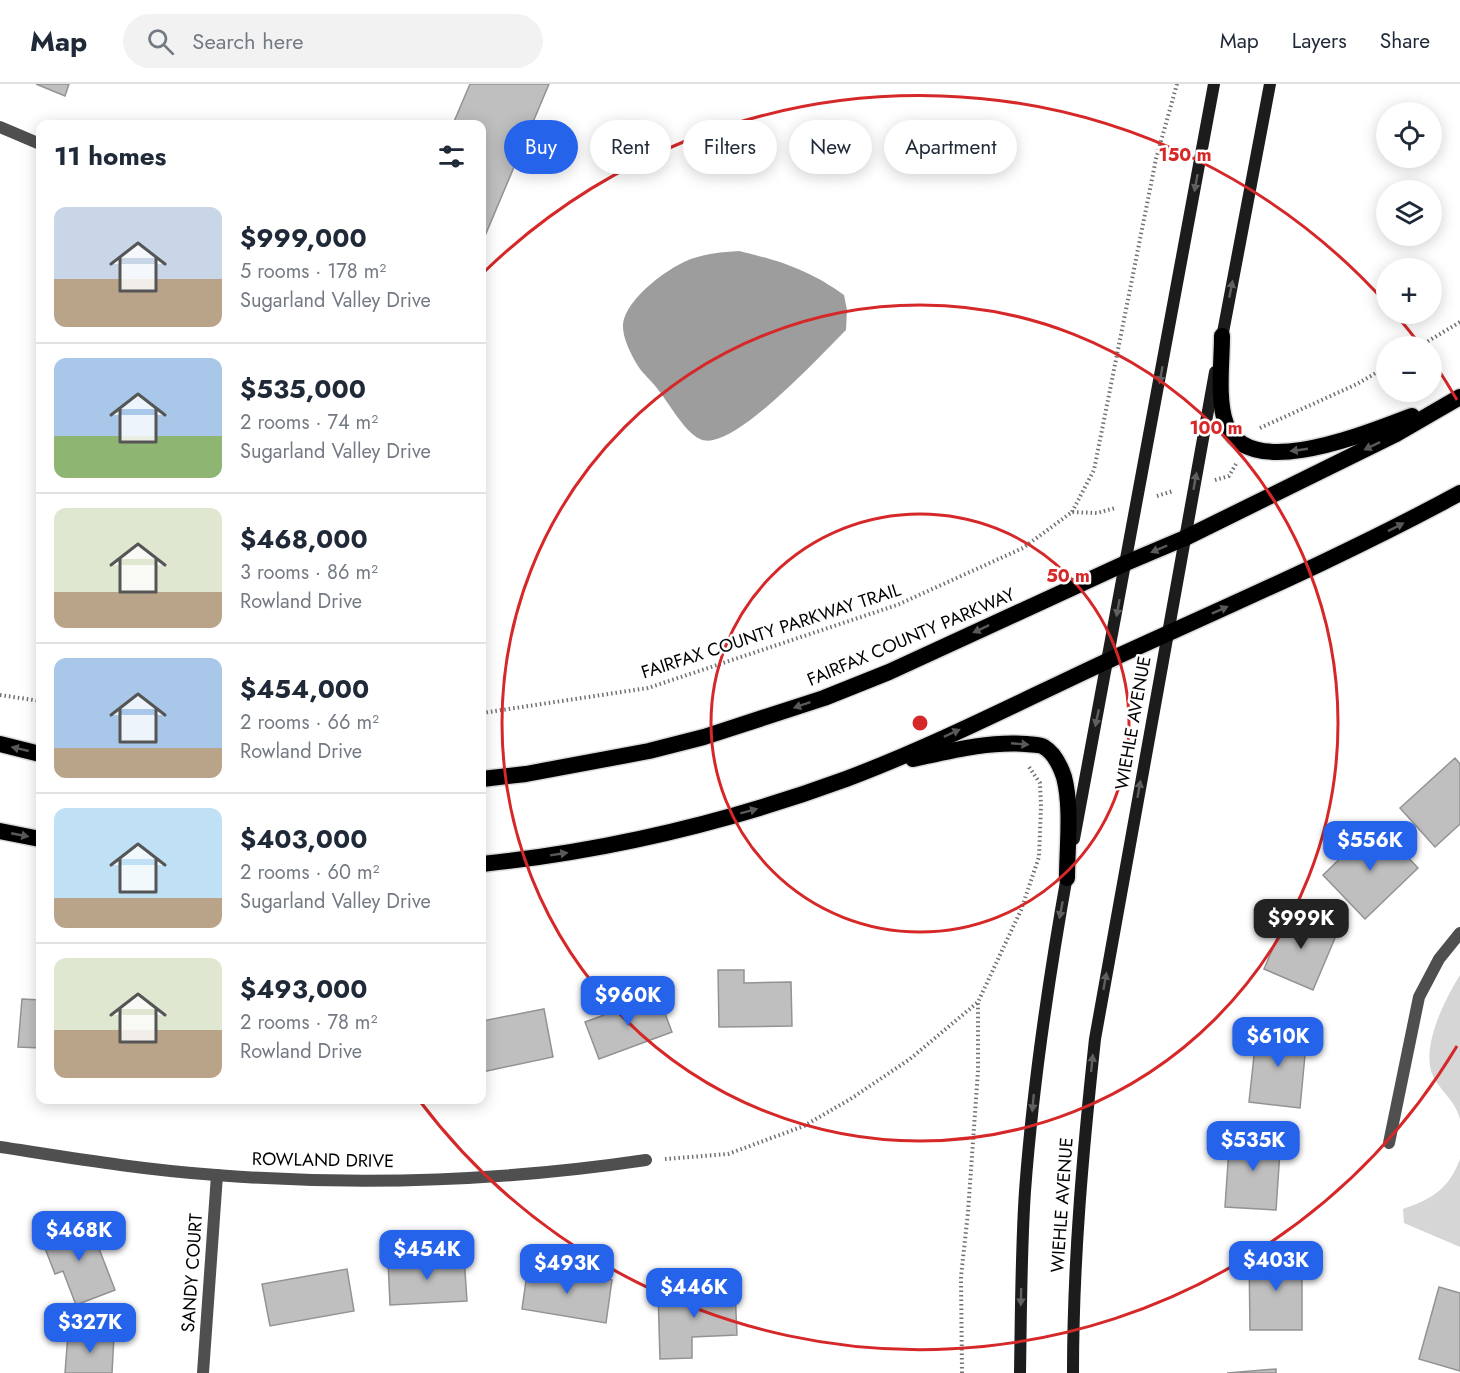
<!DOCTYPE html>
<html lang="en">
<head>
<meta charset="utf-8">
<style>
	:root { --surface:#fff; --page:#f2f2f3; --text:#1f2937; --muted:#747a83; --line:#e0e1e3; --accent:#2563eb }
	body { margin:0; font-family:Jost,sans-serif; background:var(--page); color:var(--text); height:100vh; display:flex; flex-direction:column; font-size:22px; white-space:nowrap }
	* { box-sizing:border-box; margin:0 }
	p { font-size:20px; color:var(--muted) }
	.icon { flex:none; width:33px; height:33px; fill:none; stroke:currentColor; stroke-width:2; stroke-linecap:round; stroke-linejoin:round }
	.map { position:relative; flex:1; overflow:hidden }
	.side { position:absolute; left:36px; top:36px; width:450px; height:984px; display:flex; flex-direction:column; background:var(--surface); border-radius:12px; box-shadow:0 3px 15px #0003 }
	.side>* { flex:none }
	.banner { position:absolute; left:504px; top:36px; width:570px; height:54px; display:flex; gap:12px }
	.fabs { position:absolute; left:1376px; top:18px; display:grid; gap:12px }
	.fabs a { display:grid; place-items:center; width:66px; height:66px; border-radius:50%; background:var(--surface); box-shadow:0 3px 15px #0003; font-size:30px }
	.price { position:absolute; translate:-50% -51px; padding:0 14px; border-radius:12px; background:var(--accent); color:#fff; font-size:20px; line-height:39px; filter:drop-shadow(0 2px 3px #0008) }
	.price::after { content:''; position:absolute; left:50%; top:36px; width:18px; height:14px; margin-left:-9px; background:inherit; clip-path:polygon(0 0,100% 0,50% 100%) }
	.price.current { background:#222; color:#fff }
	ul { padding:0; list-style:none }
	li { display:flex; align-items:center; gap:18px; height:150px; padding:0 18px }
	li+li { border-top:2px solid var(--line) }
	li span { display:grid; place-items:center; flex:none; width:168px; height:120px; border-radius:12px; color:#555 }
	li>.icon { margin-inline-start:auto }
	span .icon { width:72px; height:72px; fill:#fffc; stroke-width:1 }
	li b { font-size:26px }
	h2 { display:flex; justify-content:space-between; align-items:center; height:72px; padding:0 18px; font-size:26px }
	.tag { padding:0 21px; border-radius:27px; background:var(--surface); box-shadow:0 3px 15px #0003; font-size:21px; line-height:54px }
	.tag.current { background:var(--accent); color:#fff }
	header { display:flex; align-items:center; gap:36px; box-sizing:border-box; height:84px; padding:0 30px; background:var(--surface); border-bottom:2px solid var(--line) }
	header strong { font-size:28px }
	nav { display:flex; gap:33px; margin-inline-start:auto; font-size:21px }
	.search { width:420px; height:54px; background:var(--page); display:flex; align-items:center; gap:15px; box-sizing:border-box; padding:0 21px; border-radius:33px; color:var(--muted); font-size:22px }
	.map>svg:first-child { display:block }
	.green { fill:#d6d6d6 }
	.water { fill:#9d9d9d }
	.building { fill:#bfbfbf; stroke:#939393; stroke-width:1.5 }
	.lines { fill:none; stroke-linecap:round; stroke-linejoin:round }
	.trunk-casing { stroke:#dbdbdb; stroke-width:19 }
	.path { stroke:#717171; stroke-width:4; stroke-dasharray:1.5 3; stroke-linecap:butt }
	.service { stroke:#4f4f4f; stroke-width:12 }
	.minor { stroke:#4f4f4f; stroke-width:12 }
	.secondary { stroke:#1c1c1c; stroke-width:12 }
	.trunk { stroke:#000; stroke-width:16 }
	.oneway { fill:#606060 }
	.oneway2 { fill:#595959 }
	.ring { fill:none; stroke:#d62828; stroke-width:3 }
	.labels { text-anchor:middle; dominant-baseline:central; stroke-width:5; stroke-linejoin:round; paint-order:stroke }
	.street-label { font-size:18px; fill:#000; stroke:#fff }
	.centre { fill:#d62828; stroke:#fff; stroke-width:3 }
	.ring-label { font-size:18px; text-anchor:middle; font-weight:bold; fill:#d62828; stroke:#fff; stroke-width:5; stroke-linejoin:round; paint-order:stroke }
</style>
</head>
<body>
<header>
<strong>Map</strong>
<div class="search"><svg class="icon" aria-label="search" viewBox="0 0 24 24"><circle cx="10" cy="10" r="6"/><path d="M15 15l6 6"/></svg>Search here</div>
<nav><a>Map</a><a>Layers</a><a>Share</a></nav>
</header>
<div class="map">
<svg width="1460" height="1289" viewBox="0 0 1460 1289">
	<rect width="100%" height="100%" fill="#fff"/>
	<!-- green -->
	<g class="green">
		<path d="M1460 891V1035C1455 1016 1441 1008 1433 992 1420 964 1445 915 1460 891Z"/>
		<path d="M1460 1075V1163L1404 1139 1403 1125C1432 1115 1449 1105 1460 1075Z"/>
	</g>
	<!-- water -->
	<path class="water" d="M739 167C781 177 809 186 844 211L847 226 846 246C818 274 749 349 713 356 710 357 703 357 700 355 685 349 667 316 656 303 651 296 643 290 638 282 631 271 622 253 623 240 626 214 671 181 694 174 709 169 724 168 739 167Z"/>
	<!-- building -->
	<g class="building">
		<path d="M36 0H69L65 12Z"/>
		<path d="M470 0H549L482 159V40H453Z"/>
		<path d="M1455 674 1460 680V740L1435 763 1400 724Z"/>
		<path d="M1376 740 1418 784 1365 835 1323 791Z"/>
		<path d="M1289 826 1338 847 1313 906 1264 885Z"/>
		<path d="M718 886H744V899L791 898 792 942 719 943Z"/>
		<path d="M658 911 672 948 599 975 585 938Z"/>
		<path d="M22 915 40 916V964L18 963Z"/>
		<path d="M544 925 553 973 482 988V937Z"/>
		<path d="M1257 944 1307 950 1300 1024 1249 1018Z"/>
		<path d="M1230 1049 1281 1053 1276 1126 1225 1123Z"/>
		<path d="M88 1136 115 1206 76 1221 63 1187 55 1190 41 1154Z"/>
		<path d="M1249 1171H1302V1246H1250Z"/>
		<path d="M464 1172 467 1217 390 1221 388 1176Z"/>
		<path d="M528 1183 612 1196 606 1239 522 1225Z"/>
		<path d="M347 1185 354 1227 270 1242 262 1200Z"/>
		<path d="M1439 1203 1460 1209V1287L1419 1275Z"/>
		<path d="M735 1206 737 1251 692 1253V1274L660 1275 658 1208Z"/>
		<path d="M68 1250 114 1252 112 1289H65Z"/>
		<path d="M1276 1285V1289H1227Z"/>
	</g>
	<g class="lines">
		<!-- trunk casing -->
		<g class="trunk-casing">
			<g id="trunk">
				<path d="M1222 252C1222 278 1217 316 1226 340 1248 400 1371 347 1412 332"/>
				<path d="M0 660 40 670"/>
				<path d="M913 675C950 667 988 657 1026 660 1032 661 1039 660 1044 663 1054 669 1060 681 1064 693 1072 723 1067 763 1067 794"/>
				<path d="M482 695 526 690 649 667 704 653 824 614 889 588 1126 479 1185 454 1396 350 1460 313"/>
				<path d="M0 747 40 755"/>
				<path d="M482 780C606 767 729 738 846 695 939 660 1027 614 1116 573 1232 520 1348 470 1460 409"/>
			</g>
		</g>
		<!-- path -->
		<g class="path">
			<path d="M1420 262 1460 238"/>
			<path d="M1260 344 1357 300 1386 283"/>
			<path d="M1215 396 1229 392 1236 380"/>
			<path d="M1157 412 1173 407"/>
			<path d="M1072 428 1094 386 1156 75 1177 0"/>
			<path d="M0 611 40 617"/>
			<path d="M482 629 648 604 897 521 1023 464 1072 428 1097 429 1115 424"/>
			<path d="M665 1075 728 1070 804 1042 852 1014 910 975 978 918"/>
			<path d="M962 1289 961 1193 968 1128 978 987V918L1021 826 1039 773 1041 722 1040 699 1029 683"/>
		</g>
		<!-- service -->
		<path class="service" d="M0 43 40 60"/>
		<!-- minor -->
		<g class="minor">
			<path d="M1389 1059 1419 913 1439 875 1460 849"/>
			<path d="M0 1063C72 1074 143 1086 216 1091 359 1102 504 1097 646 1076"/>
			<path d="M203 1289 217 1091"/>
		</g>
		<!-- secondary -->
		<g class="secondary">
			<path d="M1221 259 1270 0"/>
			<path d="M1074 755 1214 0"/>
			<path d="M1020 1289C1021 1228 1021 1167 1025 1107 1033 999 1049 892 1068 786"/>
			<path d="M1073 1289C1073 1177 1083 1066 1095 955L1215 288"/>
		</g>
		<!-- trunk -->
		<use href="#trunk" class="trunk"/>
	</g>
	<!-- one-way arrows -->
	<defs><path id="oneway-solid" d="M-6-.8H1V-3.2L6.5 0L1 3.2V.8H-6Z" transform="scale(1.5)"/></defs>
	<g class="oneway">
		<use href="#oneway-solid" transform="translate(1196 99) rotate(100)"/>
		<use href="#oneway-solid" transform="translate(1231 205) rotate(-79)"/>
		<use href="#oneway-solid" transform="translate(1161 291) rotate(100)"/>
		<use href="#oneway-solid" transform="translate(1195 397) rotate(-80)"/>
		<use href="#oneway-solid" transform="translate(1118 524) rotate(100)"/>
		<use href="#oneway-solid" transform="translate(1097 634) rotate(102)"/>
		<use href="#oneway-solid" transform="translate(1139 705) rotate(-80)"/>
		<use href="#oneway-solid" transform="translate(1061 826) rotate(101)"/>
		<use href="#oneway-solid" transform="translate(1105 897) rotate(-80)"/>
		<use href="#oneway-solid" transform="translate(1092 979) rotate(-84)"/>
		<use href="#oneway-solid" transform="translate(1033 1019) rotate(95)"/>
		<use href="#oneway-solid" transform="translate(1021 1213) rotate(91)"/>
	</g>
	<g class="oneway2">
		<use href="#oneway-solid" transform="translate(1372 362) rotate(154)"/>
		<use href="#oneway-solid" transform="translate(1299 366) rotate(172)"/>
		<use href="#oneway-solid" transform="translate(1396 443) rotate(-27)"/>
		<use href="#oneway-solid" transform="translate(1159 465) rotate(157)"/>
		<use href="#oneway-solid" transform="translate(1220 526) rotate(-24)"/>
		<use href="#oneway-solid" transform="translate(981 545) rotate(155)"/>
		<use href="#oneway-solid" transform="translate(802 621) rotate(161)"/>
		<use href="#oneway-solid" transform="translate(952 649) rotate(-25)"/>
		<use href="#oneway-solid" transform="translate(1020 660) rotate(5)"/>
		<use href="#oneway-solid" transform="translate(20 665) rotate(-167)"/>
		<use href="#oneway-solid" transform="translate(749 727) rotate(-15)"/>
		<use href="#oneway-solid" transform="translate(20 751) rotate(11)"/>
		<use href="#oneway-solid" transform="translate(559 770) rotate(-9)"/>
	</g>
	<!-- distance rings -->
	<g class="ring">
		<circle cx="920" cy="639" r="209"/>
		<circle cx="920" cy="639" r="418"/>
		<path d="M1457 962A627 627 0 0 1 419 1016M484 188A627 627 0 0 1 1386 219M1397 232A627 627 0 0 1 1421 262M1434 279A627 627 0 0 1 1457 316"/>
	</g>
	<g class="labels">
		<!-- street labels -->
		<g class="street-label">
			<text transform="translate(771 547) rotate(-18)">FAIRFAX COUNTY PARKWAY TRAIL</text>
			<text transform="translate(911 553) rotate(-23)">FAIRFAX COUNTY PARKWAY</text>
			<text transform="translate(1133 639) rotate(-80)">WIEHLE AVENUE</text>
			<text transform="translate(323 1076) rotate(1)">ROWLAND DRIVE</text>
			<text transform="translate(1062 1121) rotate(-86)">WIEHLE AVENUE</text>
			<text transform="translate(192 1189) rotate(-86)">SANDY COURT</text>
		</g>
	</g>
	<circle cx="920" cy="639" r="9" class="centre"/>
	<g class="ring-label">
		<text x="1185" y="77">150 m</text>
		<text x="1216" y="350">100 m</text>
		<text x="1068" y="498">50 m</text>
	</g>
</svg>
<div class="fabs">
<a><svg class="icon" aria-label="locate" viewBox="0 0 24 24"><circle cx="12" cy="12" r="6"/><path d="M12 2v4M12 18v4M2 12h4M18 12h4"/></svg></a>
<a><svg class="icon" aria-label="layers" viewBox="0 0 24 24"><path d="M12 4l9 5-9 5-9-5zM3 14l9 5 9-5"/></svg></a>
<a>+</a>
<a>−</a>
</div>
<b class="price" style="left:1370px;top:788px">$556K</b>
<b class="price current" style="left:1301px;top:866px">$999K</b>
<b class="price" style="left:628px;top:943px">$960K</b>
<b class="price" style="left:1278px;top:984px">$610K</b>
<b class="price" style="left:1253px;top:1088px">$535K</b>
<b class="price" style="left:79px;top:1178px">$468K</b>
<b class="price" style="left:427px;top:1197px">$454K</b>
<b class="price" style="left:1276px;top:1208px">$403K</b>
<b class="price" style="left:567px;top:1211px">$493K</b>
<b class="price" style="left:694px;top:1235px">$446K</b>
<b class="price" style="left:90px;top:1270px">$327K</b>
<div class="banner">
<a class="tag current">Buy</a>
<a class="tag">Rent</a>
<a class="tag">Filters</a>
<a class="tag">New</a>
<a class="tag">Apartment</a>
</div>
<section class="side">
<h2>11 homes<svg class="icon" aria-label="filters" viewBox="0 0 24 24"><path d="M4 7h16M4 17h16"/><circle cx="9" cy="7" r="2"/><circle cx="15" cy="17" r="2"/></svg></h2>
<ul>
<li><span style="background:linear-gradient(#c9d6e8 60%,#b9a48a 0)"><svg class="icon" aria-label="home" viewBox="0 0 24 24"><path d="M3 11l9-7 9 7M6 9v11h12V9"/></svg></span><div><b>$999,000</b><p>5 rooms · 178 m²</p><p>Sugarland Valley Drive</p></div></li>
<li><span style="background:linear-gradient(#a9c7e8 65%,#8fb573 0)"><svg class="icon" aria-label="home" viewBox="0 0 24 24"><path d="M3 11l9-7 9 7M6 9v11h12V9"/></svg></span><div><b>$535,000</b><p>2 rooms · 74 m²</p><p>Sugarland Valley Drive</p></div></li>
<li><span style="background:linear-gradient(#dfe7d0 70%,#b9a48a 0)"><svg class="icon" aria-label="home" viewBox="0 0 24 24"><path d="M3 11l9-7 9 7M6 9v11h12V9"/></svg></span><div><b>$468,000</b><p>3 rooms · 86 m²</p><p>Rowland Drive</p></div></li>
<li><span style="background:linear-gradient(#a9c7e8 75%,#b9a48a 0)"><svg class="icon" aria-label="home" viewBox="0 0 24 24"><path d="M3 11l9-7 9 7M6 9v11h12V9"/></svg></span><div><b>$454,000</b><p>2 rooms · 66 m²</p><p>Rowland Drive</p></div></li>
<li><span style="background:linear-gradient(#bfe0f5 75%,#b9a48a 0)"><svg class="icon" aria-label="home" viewBox="0 0 24 24"><path d="M3 11l9-7 9 7M6 9v11h12V9"/></svg></span><div><b>$403,000</b><p>2 rooms · 60 m²</p><p>Sugarland Valley Drive</p></div></li>
<li><span style="background:linear-gradient(#dfe7d0 60%,#b9a48a 0)"><svg class="icon" aria-label="home" viewBox="0 0 24 24"><path d="M3 11l9-7 9 7M6 9v11h12V9"/></svg></span><div><b>$493,000</b><p>2 rooms · 78 m²</p><p>Rowland Drive</p></div></li>
</ul>
</section>
</div>
</body>
</html>
